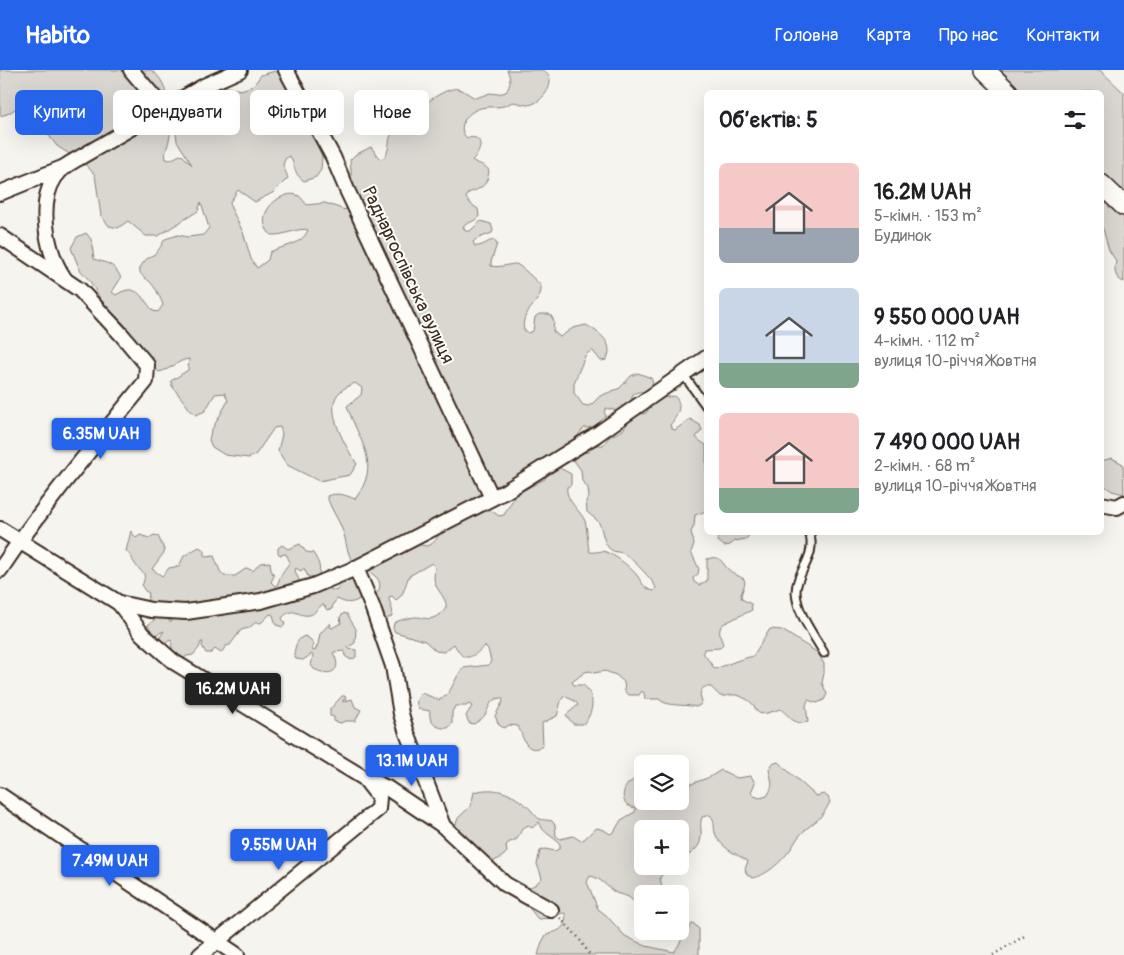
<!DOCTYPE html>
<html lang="uk">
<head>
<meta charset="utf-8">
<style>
	:root { --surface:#fff; --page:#f6f6f6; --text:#202124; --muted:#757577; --accent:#2563eb }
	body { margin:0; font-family:Pangolin,sans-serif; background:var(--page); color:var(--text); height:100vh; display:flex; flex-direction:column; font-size:19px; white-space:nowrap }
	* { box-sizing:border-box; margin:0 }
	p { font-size:16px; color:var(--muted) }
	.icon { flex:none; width:28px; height:28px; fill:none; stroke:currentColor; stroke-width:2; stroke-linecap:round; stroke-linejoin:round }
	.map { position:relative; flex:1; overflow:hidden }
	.side { position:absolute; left:704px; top:20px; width:400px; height:445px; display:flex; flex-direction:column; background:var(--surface); border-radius:8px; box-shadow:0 5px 20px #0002 }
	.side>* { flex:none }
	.hud { position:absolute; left:15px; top:20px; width:475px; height:45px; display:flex; gap:10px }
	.tools { position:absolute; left:634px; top:685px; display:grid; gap:10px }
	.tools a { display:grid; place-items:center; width:55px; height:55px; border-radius:8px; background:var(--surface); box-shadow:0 5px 20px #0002; font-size:25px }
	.price { position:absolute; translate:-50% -42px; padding:0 11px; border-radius:5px; background:var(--accent); color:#fff; font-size:16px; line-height:32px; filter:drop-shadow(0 1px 2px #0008) }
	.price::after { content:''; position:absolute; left:50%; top:30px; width:15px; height:11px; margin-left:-8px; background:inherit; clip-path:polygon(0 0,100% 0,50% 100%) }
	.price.current { background:#222; color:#fff }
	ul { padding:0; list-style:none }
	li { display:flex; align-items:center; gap:15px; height:125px; padding:0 15px }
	li span { display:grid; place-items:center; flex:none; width:140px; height:100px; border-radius:8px; color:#555 }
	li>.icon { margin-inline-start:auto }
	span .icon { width:60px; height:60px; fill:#fffc; stroke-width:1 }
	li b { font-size:21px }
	h2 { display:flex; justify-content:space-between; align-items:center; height:60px; padding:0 15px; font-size:21px }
	.tag { padding:0 18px; border-radius:8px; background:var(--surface); box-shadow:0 5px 20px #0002; font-size:18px; line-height:45px }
	.tag.current { background:var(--accent); color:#fff }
	header { display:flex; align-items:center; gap:30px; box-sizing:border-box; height:70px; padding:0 25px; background:var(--accent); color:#fff }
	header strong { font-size:24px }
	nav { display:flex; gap:28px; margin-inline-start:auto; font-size:18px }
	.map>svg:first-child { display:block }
	.green { fill:#dad6d0; stroke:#8a8077 }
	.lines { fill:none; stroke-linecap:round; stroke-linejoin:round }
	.lane-casing { stroke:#3b2a1e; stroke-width:11 }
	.street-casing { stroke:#3b2a1e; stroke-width:18 }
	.secondary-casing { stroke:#3b2a1e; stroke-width:22 }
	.path { stroke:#3b2a1e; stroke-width:2.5; stroke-dasharray:1 4; stroke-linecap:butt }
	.lane { stroke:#fdfcf7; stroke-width:7 }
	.street { stroke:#fdfcf7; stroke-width:14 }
	.secondary { stroke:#fdfcf7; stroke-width:19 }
	.labels { text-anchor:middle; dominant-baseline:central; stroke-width:4; stroke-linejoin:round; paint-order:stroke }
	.street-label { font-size:18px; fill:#3b2a1e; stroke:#fdfcf7 }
</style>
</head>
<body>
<header>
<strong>Habito</strong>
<nav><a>Головна</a><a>Карта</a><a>Про нас</a><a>Контакти</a></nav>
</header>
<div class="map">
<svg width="1124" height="885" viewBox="0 0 1124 885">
	<rect width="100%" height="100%" fill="#f5f4ee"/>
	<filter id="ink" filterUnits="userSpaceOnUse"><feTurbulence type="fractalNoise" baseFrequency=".02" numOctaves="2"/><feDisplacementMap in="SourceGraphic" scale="10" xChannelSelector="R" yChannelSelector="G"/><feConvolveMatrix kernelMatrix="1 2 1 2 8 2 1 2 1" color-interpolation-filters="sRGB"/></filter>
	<g filter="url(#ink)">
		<!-- green -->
		<g class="green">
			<path d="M0 0H151C161 7 168 19 165 31 172 44 173 55 169 70 168 77 164 81 166 89L170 90 180 85 183 86 192 95 177 71 175 55V40L212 19 221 16 241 20 253 16 261 5 275 1 284 6 298 33 299 43 303 53 317 74 322 86 321 100 316 107 304 111C293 103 296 97 290 86L285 89 283 95 288 108 274 122 255 132 238 120 230 132 231 138 243 162 251 189 257 198 268 190 270 182C284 175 301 176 308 160 298 157 285 166 271 165 250 144 284 117 299 126 302 128 305 133 307 135L325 133 345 140C356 126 351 106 350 90L355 85 371 77 380 89 385 87C391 77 387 69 393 62 398 55 407 56 413 51 417 47 417 41 421 38 427 31 450 16 458 19 464 20 470 26 476 28L490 23 498 24 506 22C511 15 511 8 507 0H544C545 1 549 5 549 6 554 18 539 35 527 35 523 35 517 32 512 32 501 40 492 35 481 38 468 41 455 57 467 68 485 64 482 82 472 90 479 95 482 93 489 100 488 115 481 119 468 123L466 128 471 134 478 139 479 146 477 149 463 156 465 161H470L481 151 491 154 493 160 492 163 476 169 473 172 475 176C482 177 487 171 494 170L497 174 491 192V196C501 198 508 194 516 194 520 195 538 212 541 216 543 233 519 241 524 260L529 263 533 261 535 247 539 244H549C555 249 554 253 553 261L560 267 573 258 586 255C599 262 616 274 606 290L601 291 593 281 589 282 585 286 574 313V323L583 335 588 336 592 334 600 326 620 318 631 306 638 303 651 308 653 313C647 326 642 319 633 324L630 335 621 342 606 338 604 342 606 346C601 355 595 358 584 358L569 376 503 417 493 415 485 417 478 427 468 436 355 493C346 486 347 470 342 459 338 448 330 438 327 426 338 422 345 425 355 429 383 393 358 370 347 336L361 325 362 318 355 313C351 315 345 317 341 321 321 336 347 379 357 394L350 405 319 411 287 395 278 381 282 364 280 357 274 358 256 384 249 388 225 385 212 377 209 370 211 361 228 331 225 323 215 324 205 341 196 345 191 341 172 316 171 311 188 300 189 289C178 290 172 299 159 302L154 298 141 275 122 252 102 232 90 211 80 200 71 178 77 167 86 163 91 169 94 189C108 194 114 193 121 208L112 222 116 225C136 212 141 226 153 241L158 242 163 235C160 227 157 220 151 213 146 207 133 204 144 192 146 188 150 188 153 185 159 181 162 174 165 169L178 165 188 167 203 165 209 158 201 132 198 141 158 166H146L128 151 118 158 109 156 101 146 95 105 85 94 57 76 43 58 27 32 7 44 0 46Z"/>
			<path d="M1001 0H1100L1124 23V126L1101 105V22H1022Z"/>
			<path d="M1101 127 1124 148V212C1114 208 1114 200 1116 191L1109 180 1103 159 1101 156Z"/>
			<path d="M674 326C684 333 677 347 670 355L672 359 675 360 690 349 700 355 702 360 696 367 700 371 706 375V441L695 445 694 456 691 462 694 474 691 482 699 499 698 504 693 508 694 512 699 515 707 511V489C720 485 720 490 727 498 731 503 739 506 744 509L745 513 741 525 742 529 751 534 752 540 723 554C717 561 720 566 723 574L720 578 704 579 703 583 715 599 739 590 753 586 770 559 782 560 818 583 824 594V603L822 613 827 624 824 630 817 633 808 630 806 635 808 652C792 656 790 645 780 639 747 651 764 637 744 628 742 627 738 625 736 625 731 624 726 627 720 626L711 617H704C699 622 700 625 702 632L700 635 696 637C686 634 665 637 659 629H645L644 623 642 621 639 625H629L625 622 624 612 616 605 605 601 594 603 590 601 585 602 572 612 574 615H583C596 624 594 644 583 654H573L566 645 578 635 575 631 564 626 561 631 557 646 542 653 543 676C525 685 524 668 518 656L509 655 504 658 499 655 495 646 503 631 502 628C490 628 490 636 485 645 482 649 478 651 474 654L469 653 466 646 472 636 469 634 466 636H455L452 642V654L448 658C437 659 428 653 430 641L419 639C415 633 416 628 422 623L439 630C452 625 454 608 463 598L489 595 491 591 488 579 485 576C478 582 467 594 459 582 457 579 456 577 454 574L444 582 436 581 425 571 395 562 393 558 394 553C399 550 411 547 417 547 422 547 427 550 433 548 459 537 439 526 435 513 433 508 435 502 435 497L432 493 409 506C405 514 405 525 396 530L392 526 389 527C389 534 394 539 392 546L387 549 380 550 367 533C374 527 385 518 377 508 373 504 370 503 368 499L395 486 416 472C427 481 437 473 440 460L470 446 476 445 486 441H492L499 446 504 445 516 424 545 409 548 402 558 397 571 404V415L567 417C565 430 580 440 585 451 588 460 587 478 590 482 596 483 601 480 606 482 616 486 625 493 632 500 641 507 641 519 654 521L656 518C654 511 631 487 624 484 619 481 613 483 609 478 603 472 603 461 599 453 597 449 591 446 587 442L586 431 589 427 588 418 582 411 581 400 572 388 579 383 589 382 594 375H603L609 367 623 360 632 346 646 343 655 329Z"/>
			<path d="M1112 388 1123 394 1124 424 1112 421 1102 414 1101 391Z"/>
			<path d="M131 461 136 468 140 465 149 468 154 465 158 466 165 481 152 499 162 506 169 498 179 496 184 486 199 477 204 480V485L205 487 214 486 220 501 224 506H235L247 498 253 501 260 493 270 492 271 500 274 506 271 512 275 516 277 515 282 503 290 492 286 484 280 485 278 483V478L282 475 288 479 300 474 306 482 313 483C318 491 322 498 318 507H308L304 498 301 501 296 498 295 501 299 510 298 516 279 519 276 518 267 522 265 521 264 524 284 533 311 523 316 522 317 519 321 516 336 521 342 514 351 509 356 511 362 524 358 530C350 534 345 533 337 529L333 534 332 539 327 540 324 535H322C317 538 314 545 309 545 297 547 294 535 282 548L285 554 283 557 276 555 273 545 270 544 261 553 256 552 249 558 241 560 230 575 226 576 221 583 215 579 211 583H206L202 576 203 572H201L199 578 193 585 187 586 184 588C170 585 173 583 171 570L163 573 159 569 164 561 155 565 152 564 148 555 154 550 156 547 167 548 169 551H172L171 545 176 535 173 533 149 535 147 532 149 523 145 521 142 516C148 500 142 505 135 494 130 486 134 489 126 481Z"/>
			<path d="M718 463V462L751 463 746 469 735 471 730 475 724 476 718 471Z"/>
			<path d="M344 543 347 544 356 559 355 573 348 577 349 579 356 580V587L351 590 345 586 344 581 334 582 333 583C344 602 329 607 314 599L311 595 313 586 312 584 303 590 296 589 294 584C295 577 297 568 305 566L310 569 314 574 312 580 315 581 318 574 320 564 329 554H331L330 557 332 558 341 553 340 547Z"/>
			<path d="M342 626H345L346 629 343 630V632L352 629 355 637 361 640 355 651H345L341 653 334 651V647L330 646V639Z"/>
			<path d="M778 692 816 726 824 724 828 727 830 732C820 752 815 750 801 764 796 769 794 775 790 780 781 792 767 805 753 808L747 805 745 799 748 791C736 784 720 778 715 763 713 756 716 751 710 745L702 747C699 757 702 759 701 767 700 780 689 784 680 791V759H642V796H672L660 807 663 824H642V844C637 840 637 833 631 829 627 825 621 825 616 823 606 817 602 808 590 806L587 812 598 839 606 845 625 866 646 876 674 882C681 873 684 862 693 853L699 859V885H538L542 872 546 865C559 860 565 861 566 844L562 843 552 848 538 849 522 829 525 820 536 814 542 808 537 794 540 781 545 779 555 781 560 778V774C552 765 543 764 539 752L532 758 528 755 522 759 517 769 508 773 506 776 507 782C499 791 492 792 481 793L454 760 458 748 471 736 474 722C496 716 512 723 529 738 532 741 537 748 540 749 543 750 548 750 552 751L555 755 556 766 560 769 573 766 581 771C587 768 590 762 597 758L604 760 610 764 614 762 621 750 635 742 636 738C622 737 620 723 628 714 632 710 637 708 642 706V731H680V718L710 707 721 700 737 708 751 706 755 713 751 722 754 726 760 728 767 726C774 716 772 712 769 700L772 694Z"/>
		</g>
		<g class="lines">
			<!-- lane casing -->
			<g class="lane-casing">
				<g id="lane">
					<path d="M683 304 706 336"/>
					<path d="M809 462C818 487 796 501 796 522 797 544 814 565 824 583"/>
				</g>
			</g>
			<!-- street casing -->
			<g class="street-casing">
				<g id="street">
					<path d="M131 0 165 40"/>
					<path d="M286 0 333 87 347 120 492 428"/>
					<path d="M0 123 62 98"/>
					<path d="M0 166 80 220 121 264 147 295 146 311C96 373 44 434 0 500"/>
					<path d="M64 208C47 183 37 134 55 107 61 98 70 93 79 88L204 16 240 0"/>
					<path d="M1101 434 1117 437 1124 433"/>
					<path d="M0 459 119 533 151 540 186 542 261 531 313 516 356 498 506 421 596 365 706 288"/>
					<path d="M356 498 372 536 393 596 401 644 407 663 443 756 505 814 551 840"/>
					<path d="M119 533 142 564 174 592 364 708 379 727 378 739 200 885"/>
					<path d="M365 708 387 718 442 755"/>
					<path d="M0 725 237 885"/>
				</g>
			</g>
			<!-- secondary casing -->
			<g class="secondary-casing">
				<g id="secondary">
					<path d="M985 0 1008 22"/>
					<path d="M1101 114 1124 136"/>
				</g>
			</g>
			<!-- path -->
			<g class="path">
				<path d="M560 848 578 867 590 885"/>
				<path d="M993 885 1026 865"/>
			</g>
			<!-- lane -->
			<use href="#lane" class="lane"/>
			<!-- street -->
			<use href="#street" class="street"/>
			<!-- secondary -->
			<use href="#secondary" class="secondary"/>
		</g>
	</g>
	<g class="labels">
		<!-- street labels -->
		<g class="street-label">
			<text transform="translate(408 205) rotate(65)">Раднаргоспівська вулиця</text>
		</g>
	</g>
</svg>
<div class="tools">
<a><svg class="icon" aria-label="layers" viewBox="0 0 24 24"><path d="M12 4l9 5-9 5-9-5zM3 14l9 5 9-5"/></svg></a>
<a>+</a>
<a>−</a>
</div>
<b class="price" style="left:101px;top:390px">6.35M UAH</b>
<b class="price current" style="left:233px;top:645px">16.2M UAH</b>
<b class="price" style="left:412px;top:717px">13.1M UAH</b>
<b class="price" style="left:279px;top:801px">9.55M UAH</b>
<b class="price" style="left:110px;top:817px">7.49M UAH</b>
<div class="hud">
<a class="tag current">Купити</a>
<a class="tag">Орендувати</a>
<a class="tag">Фільтри</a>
<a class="tag">Нове</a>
</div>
<section class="side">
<h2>Об’єктів: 5<svg class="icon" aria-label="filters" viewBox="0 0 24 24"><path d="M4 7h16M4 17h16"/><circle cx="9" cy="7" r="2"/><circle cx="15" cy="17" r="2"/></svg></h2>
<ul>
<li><span style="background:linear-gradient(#f6c9c9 65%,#9aa5b1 0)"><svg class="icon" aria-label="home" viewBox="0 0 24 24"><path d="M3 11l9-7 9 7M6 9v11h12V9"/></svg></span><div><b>16.2M UAH</b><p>5-кімн. · 153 m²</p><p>Будинок</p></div></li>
<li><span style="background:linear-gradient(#c9d6e8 75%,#7fa58c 0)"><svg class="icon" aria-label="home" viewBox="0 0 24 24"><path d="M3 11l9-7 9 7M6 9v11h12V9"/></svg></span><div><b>9 550 000 UAH</b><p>4-кімн. · 112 m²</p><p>вулиця 10-річчя Жовтня</p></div></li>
<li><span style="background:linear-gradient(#f6c9c9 75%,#7fa58c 0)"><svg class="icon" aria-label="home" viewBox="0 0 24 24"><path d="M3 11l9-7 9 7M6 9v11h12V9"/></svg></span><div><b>7 490 000 UAH</b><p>2-кімн. · 68 m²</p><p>вулиця 10-річчя Жовтня</p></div></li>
</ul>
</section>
</div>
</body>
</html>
